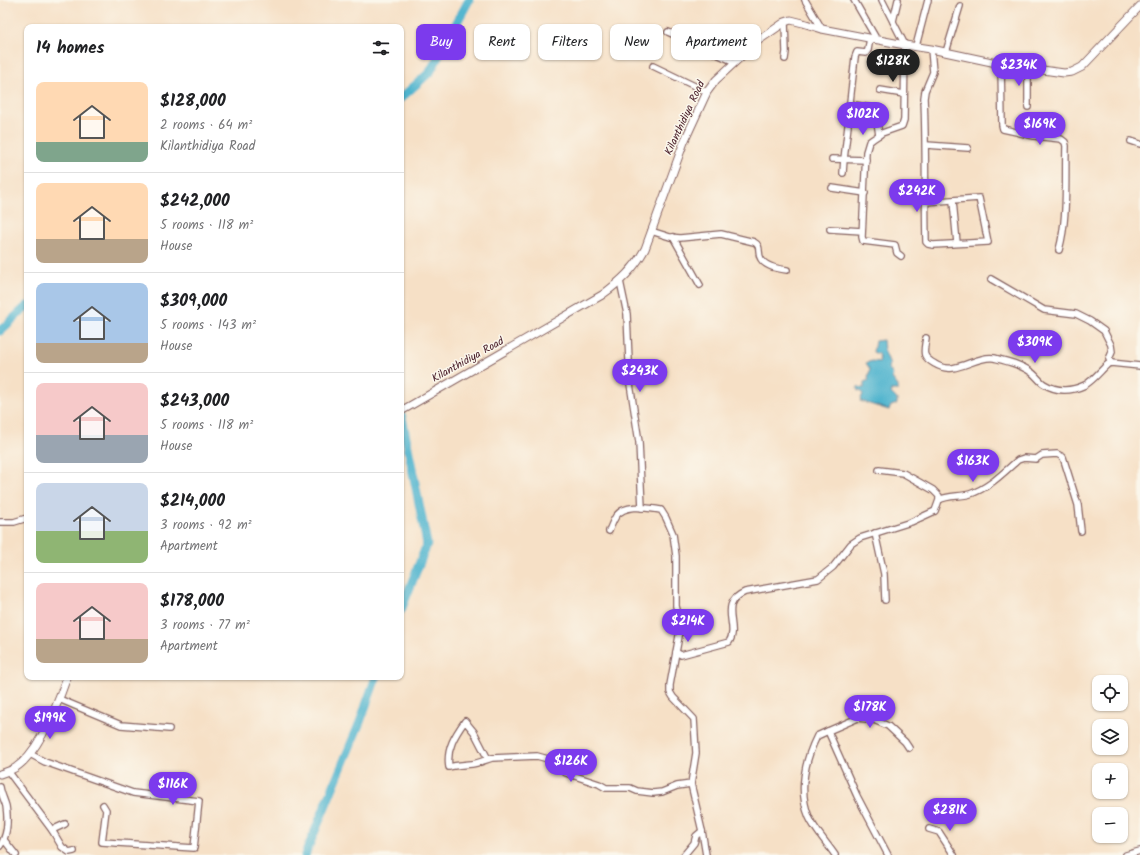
<!DOCTYPE html>
<html lang="en">
<head>
<meta charset="utf-8">
<style>
	:root { --surface:#fff; --page:#f2f2f2; --text:#202124; --muted:#757577; --line:#e0e0e0; --accent:#7c3aed }
	body { margin:0; font-family:Kalam,sans-serif; background:var(--page); color:var(--text); height:100vh; display:flex; flex-direction:column; font-size:15px; white-space:nowrap }
	* { box-sizing:border-box; margin:0 }
	p { font-size:13px; color:var(--muted) }
	.icon { flex:none; width:22px; height:22px; fill:none; stroke:currentColor; stroke-width:2; stroke-linecap:round; stroke-linejoin:round }
	.map { position:relative; flex:1; overflow:hidden }
	.side { position:absolute; left:24px; top:24px; width:380px; height:656px; display:flex; flex-direction:column; background:var(--surface); border-radius:8px; box-shadow:0 1px 3px #0004 }
	.side>* { flex:none }
	.top-card { position:absolute; left:416px; top:24px; width:380px; height:36px; display:flex; gap:8px }
	.tools { position:absolute; left:1092px; top:675px; display:grid; gap:8px }
	.tools a { display:grid; place-items:center; width:36px; height:36px; border-radius:8px; background:var(--surface); box-shadow:0 1px 3px #0004; font-size:20px }
	.price { position:absolute; translate:-50% -34px; padding:0 9px; border-radius:14px; background:var(--accent); color:#fff; font-size:13px; line-height:26px; filter:drop-shadow(0 1px 2px #0008) }
	.price::after { content:''; position:absolute; left:50%; top:24px; width:12px; height:9px; margin-left:-6px; background:inherit; clip-path:polygon(0 0,100% 0,50% 100%) }
	.price.on { background:#222; color:#fff }
	ul { padding:0; list-style:none }
	li { display:flex; align-items:center; gap:12px; height:100px; padding:0 12px }
	li+li { border-top:1px solid var(--line) }
	li span { display:grid; place-items:center; flex:none; width:112px; height:80px; border-radius:8px; color:#555 }
	li>.icon { margin-inline-start:auto }
	span .icon { width:48px; height:48px; fill:#fffc; stroke-width:1 }
	li b { font-size:17px }
	h2 { display:flex; justify-content:space-between; align-items:center; height:48px; padding:0 12px; font-size:17px }
	.chip { padding:0 14px; border-radius:8px; background:var(--surface); box-shadow:0 1px 3px #0004; font-size:14px; line-height:36px }
	.chip.on { background:var(--accent); color:#fff }
	.map>svg:first-child { display:block }
	.water { fill:#4fb4ce; stroke:#4c6a7c }
	.lines { fill:none; stroke-linecap:round; stroke-linejoin:round }
	.river { stroke:#4fb4ce; stroke-width:9 }
	.minor-casing { stroke:#866361; stroke-width:8 }
	.tertiary-casing { stroke:#866361; stroke-width:9 }
	.minor { stroke:#fff; stroke-width:5.5 }
	.tertiary { stroke:#fff; stroke-width:7 }
	.labels { text-anchor:middle; dominant-baseline:central; stroke-width:3; stroke-linejoin:round; paint-order:stroke }
	.street-label { font-size:11px; fill:#4a1f2b; stroke:#fbf7ec }
</style>
</head>
<body>
<div class="map">
<svg width="1140" height="855" viewBox="0 0 1140 855">
	<rect width="100%" height="100%" fill="#fbf7ec"/>
	<filter id="ink" filterUnits="userSpaceOnUse"><feTurbulence type="fractalNoise" baseFrequency=".025" numOctaves="2"/><feDisplacementMap in="SourceGraphic" scale="8" xChannelSelector="R" yChannelSelector="G"/><feConvolveMatrix kernelMatrix="1 2 1 2 8 2 1 2 1" color-interpolation-filters="sRGB"/></filter>
	<filter id="wash" filterUnits="userSpaceOnUse"><feTurbulence type="fractalNoise" baseFrequency=".012" numOctaves="4" result="noise"/><feDisplacementMap in="SourceGraphic" scale="16" xChannelSelector="R" yChannelSelector="G"/><feGaussianBlur stdDeviation="0.9" result="paint"/><feColorMatrix in="noise" values="0 0 0 0 0 0 0 0 0 0 0 0 0 0 0 0 0 1.4 0 .05"/><feComposite in="paint" operator="in"/></filter>
	<g filter="url(#wash)">
		<rect width="100%" height="100%" fill="#f6e0c6"/>
		<!-- water -->
		<path class="water" d="M883 340 884 350 890 364 888 367 893 375 892 378 898 386V390H891V393L897 399V404L891 406 889 410 860 401 863 394 860 390 858 391 857 388 859 386 861 388H864V382L869 380 868 378 870 369 866 363 872 361 880 362 878 354 873 352 875 341Z"/>
		<g class="lines">
			<!-- river -->
			<g class="river">
				<path d="M401 98 430 72 469 0"/>
				<path d="M0 331 27 306"/>
				<path d="M401 610 427 544 402 417"/>
				<path d="M305 855 360 722 376 677"/>
			</g>
		</g>
	</g>
	<g filter="url(#ink)">
		<g class="lines">
			<!-- minor casing -->
			<g class="minor-casing">
				<g id="minor">
					<path d="M805 0 822 29"/>
					<path d="M854 0 877 40"/>
					<path d="M882 0 905 45 904 120 902 126 882 133 873 139 869 142 866 152 862 237 863 241 895 245 897 253 901 256"/>
					<path d="M893 21 898 0"/>
					<path d="M668 32 735 62"/>
					<path d="M870 38 868 50 866 53 857 52 855 57 850 102 851 104 875 109 879 135"/>
					<path d="M916 46 928 0"/>
					<path d="M946 52 960 6"/>
					<path d="M785 59 786 52 785 22"/>
					<path d="M1001 64 1002 125 1003 129 1034 136 1061 139 1065 142 1066 146C1065 181 1068 217 1059 250"/>
					<path d="M653 66 707 92"/>
					<path d="M1028 68V107"/>
					<path d="M880 90 904 94"/>
					<path d="M1131 141 1140 144"/>
					<path d="M926 145 968 148"/>
					<path d="M832 159 866 160"/>
					<path d="M843 173 844 159 848 126"/>
					<path d="M832 188 865 193"/>
					<path d="M953 201 957 243"/>
					<path d="M925 202 979 198 988 242 933 245 928 244 926 242C925 194 926 146 924 98L925 91 933 72 931 49"/>
					<path d="M830 229 862 231"/>
					<path d="M651 231 670 237 680 238 721 234 754 242C762 246 757 253 761 259 766 267 778 269 787 270"/>
					<path d="M673 237 700 285"/>
					<path d="M991 279 1044 310 1076 314 1090 321 1104 331 1111 345 1112 352 1109 359 1111 363"/>
					<path d="M620 281 627 314 630 384 639 442 642 508"/>
					<path d="M926 338C924 353 921 356 935 364 955 377 975 355 994 358 1006 361 1020 364 1031 372 1036 375 1039 381 1044 384 1057 392 1072 391 1085 385 1094 380 1101 370 1108 364L1111 363 1140 366"/>
					<path d="M879 470 903 473 933 490 939 496V500"/>
					<path d="M0 522H14L27 518"/>
					<path d="M609 531C611 526 613 521 616 516 626 503 647 508 661 510L666 518 673 534 676 556V606L681 625 670 685V692L673 697 694 719 696 753 691 784 702 831 706 855"/>
					<path d="M875 533 884 574 885 600"/>
					<path d="M676 652 681 655 729 642C740 626 717 604 745 592L818 579 833 567 851 544 860 538 911 522 935 511 939 500C948 495 960 497 970 494 989 488 1003 473 1018 460L1024 458 1036 459 1042 455 1057 454 1063 457 1078 505 1081 531"/>
					<path d="M59 699 121 725 169 729"/>
					<path d="M828 731 858 718 874 720 888 726 905 742 909 748"/>
					<path d="M30 754 45 762 133 793 199 801 194 848 102 842 106 810 103 805"/>
					<path d="M488 759 474 732 465 721C455 735 446 749 449 767 456 765 464 765 472 764 479 763 485 760 492 758L537 756 548 759 566 773 599 784 606 788H630L637 791 653 793 662 792 677 786 691 784"/>
					<path d="M8 771 52 830 62 847 69 852 74 851"/>
					<path d="M0 787C1 794 4 799 6 806 8 819 8 835 0 846"/>
					<path d="M929 829 939 832 954 855"/>
					<path d="M52 830 65 824"/>
					<path d="M4 840 16 855"/>
					<path d="M684 855 694 843 696 836 702 831"/>
					<path d="M835 855C827 843 814 829 809 817 798 791 805 760 817 736L828 731 857 796 888 855"/>
					<path d="M1126 855 1140 851"/>
				</g>
			</g>
			<!-- tertiary casing -->
			<g class="tertiary-casing">
				<g id="tertiary">
					<path d="M401 411 602 295C621 281 634 269 645 249L684 142 707 92 716 80 759 40 785 22 791 20 803 23 822 29 905 45 931 49 1001 64 1064 73 1072 72 1082 67 1140 6"/>
					<path d="M0 774C5 772 10 771 15 768 39 753 58 703 67 677"/>
				</g>
			</g>
			<!-- minor -->
			<use href="#minor" class="minor"/>
			<!-- tertiary -->
			<use href="#tertiary" class="tertiary"/>
		</g>
	</g>
	<g class="labels">
		<!-- street labels -->
		<g class="street-label">
			<text transform="translate(685 118) rotate(-65)">Kilanthidiya Road</text>
			<text transform="translate(468 360) rotate(-29)">Kilanthidiya Road</text>
		</g>
	</g>
</svg>
<div class="tools">
<a><svg class="icon" aria-label="locate" viewBox="0 0 24 24"><circle cx="12" cy="12" r="6"/><path d="M12 2v4M12 18v4M2 12h4M18 12h4"/></svg></a>
<a><svg class="icon" aria-label="layers" viewBox="0 0 24 24"><path d="M12 4l9 5-9 5-9-5zM3 14l9 5 9-5"/></svg></a>
<a>+</a>
<a>−</a>
</div>
<b class="price on" style="left:893px;top:83px">$128K</b>
<b class="price" style="left:1019px;top:87px">$234K</b>
<b class="price" style="left:863px;top:136px">$102K</b>
<b class="price" style="left:1040px;top:146px">$169K</b>
<b class="price" style="left:917px;top:213px">$242K</b>
<b class="price" style="left:1035px;top:364px">$309K</b>
<b class="price" style="left:640px;top:393px">$243K</b>
<b class="price" style="left:973px;top:483px">$163K</b>
<b class="price" style="left:688px;top:643px">$214K</b>
<b class="price" style="left:870px;top:729px">$178K</b>
<b class="price" style="left:50px;top:740px">$199K</b>
<b class="price" style="left:571px;top:783px">$126K</b>
<b class="price" style="left:173px;top:806px">$116K</b>
<b class="price" style="left:950px;top:832px">$281K</b>
<div class="top-card">
<a class="chip on">Buy</a>
<a class="chip">Rent</a>
<a class="chip">Filters</a>
<a class="chip">New</a>
<a class="chip">Apartment</a>
</div>
<section class="side">
<h2>14 homes<svg class="icon" aria-label="filters" viewBox="0 0 24 24"><path d="M4 7h16M4 17h16"/><circle cx="9" cy="7" r="2"/><circle cx="15" cy="17" r="2"/></svg></h2>
<ul>
<li><span style="background:linear-gradient(#ffd9b3 75%,#7fa58c 0)"><svg class="icon" aria-label="home" viewBox="0 0 24 24"><path d="M3 11l9-7 9 7M6 9v11h12V9"/></svg></span><div><b>$128,000</b><p>2 rooms · 64 m²</p><p>Kilanthidiya Road</p></div></li>
<li><span style="background:linear-gradient(#ffd9b3 70%,#b9a48a 0)"><svg class="icon" aria-label="home" viewBox="0 0 24 24"><path d="M3 11l9-7 9 7M6 9v11h12V9"/></svg></span><div><b>$242,000</b><p>5 rooms · 118 m²</p><p>House</p></div></li>
<li><span style="background:linear-gradient(#a9c7e8 75%,#b9a48a 0)"><svg class="icon" aria-label="home" viewBox="0 0 24 24"><path d="M3 11l9-7 9 7M6 9v11h12V9"/></svg></span><div><b>$309,000</b><p>5 rooms · 143 m²</p><p>House</p></div></li>
<li><span style="background:linear-gradient(#f6c9c9 65%,#9aa5b1 0)"><svg class="icon" aria-label="home" viewBox="0 0 24 24"><path d="M3 11l9-7 9 7M6 9v11h12V9"/></svg></span><div><b>$243,000</b><p>5 rooms · 118 m²</p><p>House</p></div></li>
<li><span style="background:linear-gradient(#c9d6e8 60%,#8fb573 0)"><svg class="icon" aria-label="home" viewBox="0 0 24 24"><path d="M3 11l9-7 9 7M6 9v11h12V9"/></svg></span><div><b>$214,000</b><p>3 rooms · 92 m²</p><p>Apartment</p></div></li>
<li><span style="background:linear-gradient(#f6c9c9 70%,#b9a48a 0)"><svg class="icon" aria-label="home" viewBox="0 0 24 24"><path d="M3 11l9-7 9 7M6 9v11h12V9"/></svg></span><div><b>$178,000</b><p>3 rooms · 77 m²</p><p>Apartment</p></div></li>
</ul>
</section>
</div>
</body>
</html>
